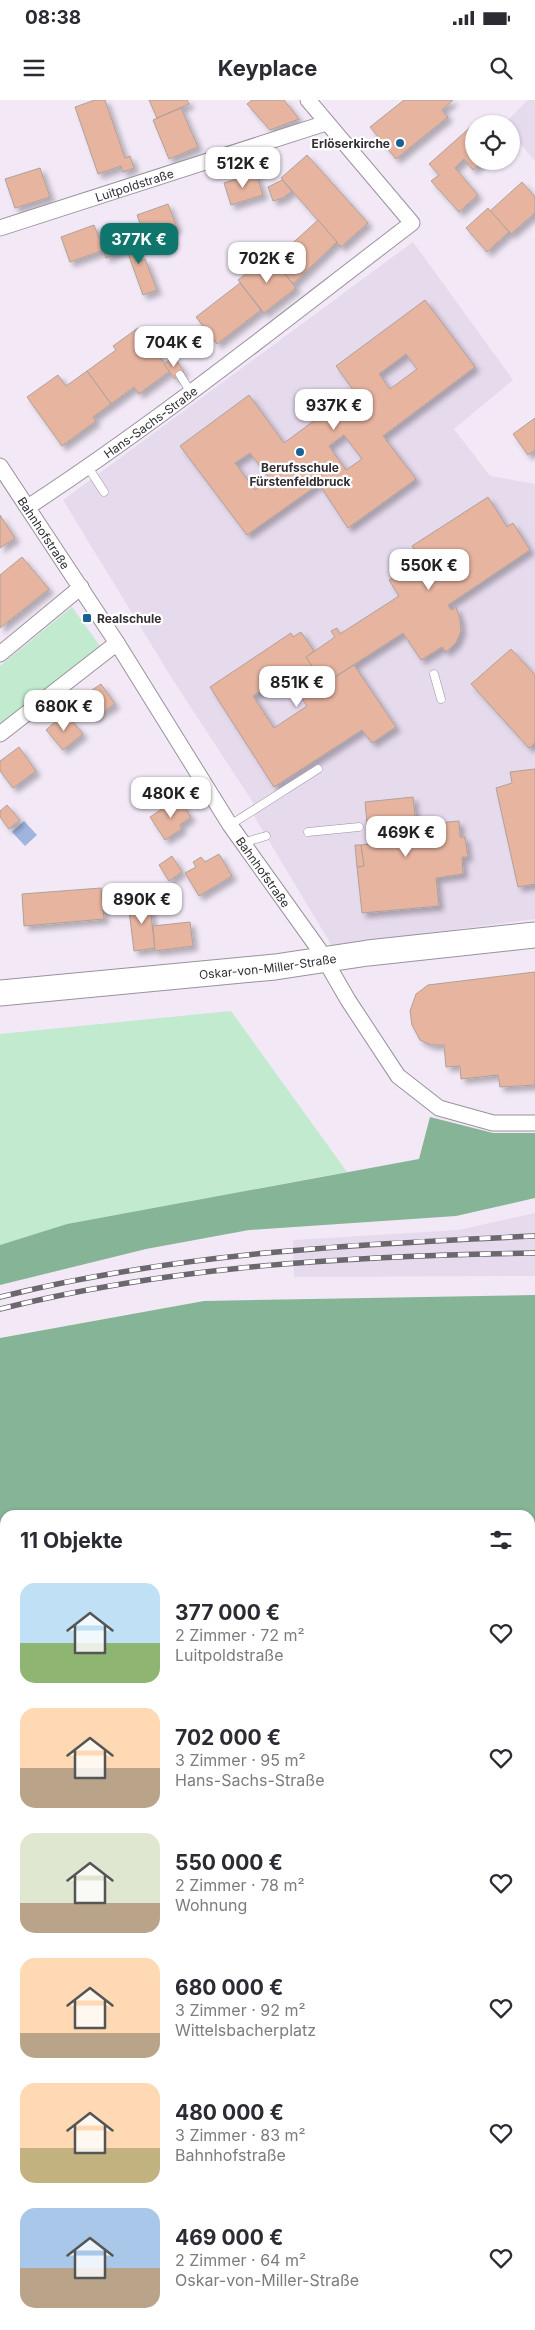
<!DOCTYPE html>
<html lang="de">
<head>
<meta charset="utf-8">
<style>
	:root { --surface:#fff; --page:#f2f2f3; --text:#2b2b33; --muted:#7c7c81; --accent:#0f766e }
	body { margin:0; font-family:Inter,sans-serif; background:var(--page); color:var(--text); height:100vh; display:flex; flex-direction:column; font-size:19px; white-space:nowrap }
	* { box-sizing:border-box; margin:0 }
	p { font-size:16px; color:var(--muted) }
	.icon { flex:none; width:28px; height:28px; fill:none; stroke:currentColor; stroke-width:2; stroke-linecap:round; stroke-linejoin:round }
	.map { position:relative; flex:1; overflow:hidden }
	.details { position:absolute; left:0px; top:1410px; width:535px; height:820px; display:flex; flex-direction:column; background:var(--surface); border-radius:15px 15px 0 0; box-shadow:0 1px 4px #0004 }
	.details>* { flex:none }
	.tools { position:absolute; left:465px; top:15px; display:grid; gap:10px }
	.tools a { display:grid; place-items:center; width:55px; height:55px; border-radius:50%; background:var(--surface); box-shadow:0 1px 4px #0004; font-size:25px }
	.price { position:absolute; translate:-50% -42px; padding:0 11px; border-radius:10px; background:#fff; color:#222; font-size:16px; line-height:32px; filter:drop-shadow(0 1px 2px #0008) }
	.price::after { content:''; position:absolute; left:50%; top:30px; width:15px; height:11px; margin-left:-8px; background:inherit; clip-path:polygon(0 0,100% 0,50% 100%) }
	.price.selected { background:var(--accent); color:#fff }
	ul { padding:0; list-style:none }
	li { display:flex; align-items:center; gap:15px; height:125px; padding:0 20px }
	li span { display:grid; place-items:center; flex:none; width:140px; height:100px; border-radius:15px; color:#555 }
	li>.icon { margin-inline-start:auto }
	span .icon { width:60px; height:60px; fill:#fffc; stroke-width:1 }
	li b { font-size:21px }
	h2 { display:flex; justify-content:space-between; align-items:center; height:60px; padding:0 20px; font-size:21px }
	.status { display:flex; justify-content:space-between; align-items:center; height:35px; padding:0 25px; background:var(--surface); direction:ltr }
	.status svg { height:14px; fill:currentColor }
	header { display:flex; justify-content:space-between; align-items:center; height:65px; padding:0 20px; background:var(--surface); font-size:22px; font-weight:700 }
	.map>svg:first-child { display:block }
	.built { fill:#e6daed }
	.green { fill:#c1eace }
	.forest { fill:#86b496 }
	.water { fill:#9fb4df }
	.building { fill:#e7b4a0; stroke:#b0a09a; fill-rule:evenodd; filter:url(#shadow) }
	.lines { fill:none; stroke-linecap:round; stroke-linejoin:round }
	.service-casing { stroke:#9a919e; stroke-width:9 }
	.minor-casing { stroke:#9a919e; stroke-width:17 }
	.primary-casing { stroke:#9a919e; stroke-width:27 }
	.service { stroke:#fff; stroke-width:8 }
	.minor { stroke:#fff; stroke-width:15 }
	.primary { stroke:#fff; stroke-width:25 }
	.rail-casing { stroke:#6c676f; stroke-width:5.5 }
	.rail { stroke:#fff; stroke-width:4; stroke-dasharray:11; stroke-linecap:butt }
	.poi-dot { fill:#196094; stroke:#fff; stroke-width:2 }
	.labels { text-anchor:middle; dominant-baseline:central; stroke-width:4.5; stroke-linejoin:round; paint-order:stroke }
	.poi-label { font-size:12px; font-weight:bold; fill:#322e34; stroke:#fff; text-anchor:end }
	.street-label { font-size:12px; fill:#322e34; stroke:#fff }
</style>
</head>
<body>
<div class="status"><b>08:38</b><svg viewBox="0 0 49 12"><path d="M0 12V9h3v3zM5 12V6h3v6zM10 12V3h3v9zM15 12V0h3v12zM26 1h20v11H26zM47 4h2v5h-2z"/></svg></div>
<header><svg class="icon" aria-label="menu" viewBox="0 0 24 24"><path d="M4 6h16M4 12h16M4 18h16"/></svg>Keyplace<svg class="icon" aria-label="search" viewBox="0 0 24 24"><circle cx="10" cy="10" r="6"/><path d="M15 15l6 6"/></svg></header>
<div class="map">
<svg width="535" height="2230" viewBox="0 0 535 2230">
	<defs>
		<filter id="shadow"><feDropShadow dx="4.5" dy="4.5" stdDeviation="2.5" flood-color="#0004"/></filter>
	</defs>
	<rect width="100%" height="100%" fill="#f2e8f6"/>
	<!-- built -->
	<g class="built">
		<path d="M528 0H535V61L511 33V24H504Z"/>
		<path d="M413 142 513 280 454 329 490 376 535 384V819L332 846 254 716 258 710 171 577 63 400Z"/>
		<path d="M535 1113V1176L294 1177 293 1140 459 1130Z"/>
	</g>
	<!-- green -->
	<g class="green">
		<path d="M72 507 100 546 0 625V566Z"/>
		<path d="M231 911 347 1072 67 1124 0 1145V934Z"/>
	</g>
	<!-- forest -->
	<g class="forest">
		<path d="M430 1017 493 1033H535V1098L456 1116 249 1130 146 1149 0 1185V1145L67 1124 419 1059Z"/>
		<path d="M535 1195V1453L530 1454V1415H5V1579L0 1581V1238L204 1201Z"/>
	</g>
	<!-- water -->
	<path class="water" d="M24 721 37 735 25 746 12 732Z"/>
	<!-- building -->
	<g class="building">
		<path d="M95 0H105L125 58 130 56 134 68 123 72 121 66 98 74 75 7Z"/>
		<path d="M149 0H187L189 4 157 18Z"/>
		<path d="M252 0H284L299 19 270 30 247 4Z"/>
		<path d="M404 0H453L442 10 448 17 396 59 370 27Z"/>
		<path d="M181 8 198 47 169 59 153 20Z"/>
		<path d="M474 24V61H483L473 70 464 59 455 68 478 95 459 112 431 81 439 75 429 64Z"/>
		<path d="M307 55 368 123 341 147 281 78Z"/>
		<path d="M40 68 50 97 15 108 5 79Z"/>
		<path d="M256 73 263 95 231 105 224 83Z"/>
		<path d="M282 80 292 91 283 98 273 101 268 87Z"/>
		<path d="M522 82 535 97V113L511 134 490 111Z"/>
		<path d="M168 104 177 128 146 140 137 115Z"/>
		<path d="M488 108 509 132 487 152 466 128Z"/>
		<path d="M318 120 337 142 293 184 274 160Z"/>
		<path d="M94 125 104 150 70 162 61 137Z"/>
		<path d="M130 130 141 161 145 159 157 190 143 195 121 134Z"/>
		<path d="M121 134 127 150 106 158 100 141Z"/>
		<path d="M270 155 296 188 264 213 238 180Z"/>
		<path d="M240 183 261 210 217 244 196 217Z"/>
		<path d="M425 200 475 267 383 336 416 379 348 428 319 384 247 435 180 346 249 295 284 343 354 291 336 266ZM406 254 417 269 390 289 379 274ZM344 335 362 359 346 370 329 346ZM250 353 270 379 255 390 235 363Z"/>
		<path d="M138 228 170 271 139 294 134 287 111 304 87 271 116 250 113 246Z"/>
		<path d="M174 257 184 272 175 279 164 264Z"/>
		<path d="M87 271 111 304 93 317 96 321 62 346 27 297 58 275 66 286Z"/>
		<path d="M535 318V350L528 355 513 334Z"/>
		<path d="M488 397 507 427 513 423 530 450 448 505 451 510 456 507 460 519 461 531 456 543 446 552 442 547 421 560 403 533 324 584 306 557 335 537 331 531 337 528 340 534 399 496 389 480 397 475 401 481 425 466 412 446Z"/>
		<path d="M0 415 15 438 0 448Z"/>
		<path d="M22 457 49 489 0 528V475Z"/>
		<path d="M301 532 314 551 306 557 324 584 354 565 396 627 372 643 362 630 274 687 210 587 291 533 293 537ZM286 574 307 606 274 628 253 596Z"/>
		<path d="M511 549 535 575V643L529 648 471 584Z"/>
		<path d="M101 584 115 604 94 618 80 598Z"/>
		<path d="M65 613 83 634 63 650 46 630Z"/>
		<path d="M19 647 36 671 13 688 0 671V661Z"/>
		<path d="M535 669V784L518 787 496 688 512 683 510 672Z"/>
		<path d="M413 697 416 725 459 721 460 737H465L468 757H462L463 774 436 778 439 806 362 813 357 767 364 766 361 745 369 744 365 702Z"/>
		<path d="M178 698 191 717 180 725 182 729 165 740 150 717Z"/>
		<path d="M7 705 20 720 9 729 0 717V711Z"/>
		<path d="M355 745H361L364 766 357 767Z"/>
		<path d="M219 754 232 776 199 796 185 773 196 767 193 762 201 757 205 762Z"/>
		<path d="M172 756 182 772 169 781 159 765Z"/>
		<path d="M101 788 104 819 24 826 22 794Z"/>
		<path d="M149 799 155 848 134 851 128 802Z"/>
		<path d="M190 822 193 846 155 851 153 826Z"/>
		<path d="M535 872V985L500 987 498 975 461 979 460 966 446 967 444 945H431L420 940 412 925 410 911 416 894 428 885Z"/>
	</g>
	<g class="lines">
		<!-- service casing -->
		<g class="service-casing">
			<g id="service">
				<path d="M180 275 190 291"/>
				<path d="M88 367 104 392"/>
				<path d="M434 574 441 599"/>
				<path d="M230 725 318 669"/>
				<path d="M308 732 359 727"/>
				<path d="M242 743 266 736"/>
			</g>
		</g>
		<!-- minor casing -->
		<g class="minor-casing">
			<g id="minor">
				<path id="s1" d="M0 128 326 23"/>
				<path id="s2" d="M0 366 117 543 230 725 318 848 348 900 398 976 439 1008 493 1023H535"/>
				<path id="s3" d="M28 407C161 320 286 219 412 123L308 0"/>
				<path d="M0 554 81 487"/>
				<path d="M0 634 117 543"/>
			</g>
		</g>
		<!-- primary casing -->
		<g class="primary-casing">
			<g id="primary">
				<path id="s4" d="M0 893 275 867 368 853 535 835"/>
			</g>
		</g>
		<!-- service -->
		<use href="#service" class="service"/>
		<!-- minor -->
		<use href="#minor" class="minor"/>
		<!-- primary -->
		<use href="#primary" class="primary"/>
		<!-- rail casing -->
		<g class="rail-casing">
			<g id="rail">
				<path d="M0 1197C177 1153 354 1144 535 1136"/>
				<path d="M0 1209C177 1165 353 1156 535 1153"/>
			</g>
		</g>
		<!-- rail -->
		<use href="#rail" class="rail"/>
	</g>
	<!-- markers -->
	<g class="poi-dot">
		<circle cx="400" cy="43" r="5"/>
		<circle cx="300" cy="352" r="5"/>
		<rect x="82" y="513" width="10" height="10" rx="2.5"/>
	</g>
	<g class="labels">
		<!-- poi labels -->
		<g class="poi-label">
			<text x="390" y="43">Erlöserkirche</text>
			<text x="300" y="367" text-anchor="middle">Berufsschule<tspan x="300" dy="14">Fürstenfeldbruck</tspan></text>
			<text x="97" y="518" text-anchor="start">Realschule</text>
		</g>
		<!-- street labels -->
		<g class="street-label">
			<text stroke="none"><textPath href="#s1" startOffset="141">Luitpoldstraße</textPath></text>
			<text stroke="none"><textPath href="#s3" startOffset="149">Hans-Sachs-Straße</textPath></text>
			<text stroke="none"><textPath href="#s2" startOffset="80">Bahnhofstraße</textPath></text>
			<text stroke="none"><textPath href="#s2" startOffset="484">Bahnhofstraße</textPath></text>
			<text stroke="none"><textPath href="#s4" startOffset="269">Oskar-von-Miller-Straße</textPath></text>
		</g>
	</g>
</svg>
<div class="tools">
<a><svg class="icon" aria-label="locate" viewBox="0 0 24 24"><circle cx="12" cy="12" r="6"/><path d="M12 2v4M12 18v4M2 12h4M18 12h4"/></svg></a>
</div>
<b class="price" style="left:243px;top:89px">512K €</b>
<b class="price selected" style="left:139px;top:165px">377K €</b>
<b class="price" style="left:267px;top:184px">702K €</b>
<b class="price" style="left:174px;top:268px">704K €</b>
<b class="price" style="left:334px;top:331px">937K €</b>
<b class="price" style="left:429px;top:491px">550K €</b>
<b class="price" style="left:297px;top:608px">851K €</b>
<b class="price" style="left:64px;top:632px">680K €</b>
<b class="price" style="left:171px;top:719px">480K €</b>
<b class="price" style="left:406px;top:758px">469K €</b>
<b class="price" style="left:142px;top:825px">890K €</b>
<section class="details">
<h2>11 Objekte<svg class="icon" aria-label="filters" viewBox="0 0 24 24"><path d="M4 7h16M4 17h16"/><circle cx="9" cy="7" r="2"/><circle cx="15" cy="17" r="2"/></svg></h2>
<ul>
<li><span style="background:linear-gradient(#bfe0f5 60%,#8fb573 0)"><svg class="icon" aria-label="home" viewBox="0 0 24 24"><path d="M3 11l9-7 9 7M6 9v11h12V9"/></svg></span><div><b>377 000 €</b><p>2 Zimmer · 72 m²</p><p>Luitpoldstraße</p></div><svg class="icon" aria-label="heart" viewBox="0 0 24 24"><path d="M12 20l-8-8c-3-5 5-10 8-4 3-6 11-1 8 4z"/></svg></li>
<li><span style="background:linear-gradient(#ffd9b3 60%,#b9a48a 0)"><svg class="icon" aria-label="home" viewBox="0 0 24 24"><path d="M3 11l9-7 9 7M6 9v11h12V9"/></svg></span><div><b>702 000 €</b><p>3 Zimmer · 95 m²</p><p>Hans-Sachs-Straße</p></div><svg class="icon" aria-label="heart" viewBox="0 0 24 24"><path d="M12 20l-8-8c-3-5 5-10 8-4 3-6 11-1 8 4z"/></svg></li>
<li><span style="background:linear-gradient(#dfe7d0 70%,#b9a48a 0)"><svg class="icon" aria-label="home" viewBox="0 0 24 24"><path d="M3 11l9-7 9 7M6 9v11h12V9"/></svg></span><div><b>550 000 €</b><p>2 Zimmer · 78 m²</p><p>Wohnung</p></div><svg class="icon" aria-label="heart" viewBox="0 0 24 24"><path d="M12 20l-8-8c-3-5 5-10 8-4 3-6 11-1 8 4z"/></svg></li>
<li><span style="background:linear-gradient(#ffd9b3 75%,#b9a48a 0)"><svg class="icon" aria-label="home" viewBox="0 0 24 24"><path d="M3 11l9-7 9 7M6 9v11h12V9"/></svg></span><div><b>680 000 €</b><p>3 Zimmer · 92 m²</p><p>Wittelsbacherplatz</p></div><svg class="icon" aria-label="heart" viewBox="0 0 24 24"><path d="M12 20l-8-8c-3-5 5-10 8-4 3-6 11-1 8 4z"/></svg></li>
<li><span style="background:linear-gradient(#ffd9b3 65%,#c2b280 0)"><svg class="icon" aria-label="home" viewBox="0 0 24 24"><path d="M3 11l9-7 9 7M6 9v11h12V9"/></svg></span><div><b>480 000 €</b><p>3 Zimmer · 83 m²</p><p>Bahnhofstraße</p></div><svg class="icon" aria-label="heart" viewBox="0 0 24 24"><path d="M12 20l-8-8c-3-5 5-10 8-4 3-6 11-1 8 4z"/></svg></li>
<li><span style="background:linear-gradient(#a9c7e8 60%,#b9a48a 0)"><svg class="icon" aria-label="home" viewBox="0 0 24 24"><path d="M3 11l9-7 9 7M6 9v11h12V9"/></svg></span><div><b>469 000 €</b><p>2 Zimmer · 64 m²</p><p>Oskar-von-Miller-Straße</p></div><svg class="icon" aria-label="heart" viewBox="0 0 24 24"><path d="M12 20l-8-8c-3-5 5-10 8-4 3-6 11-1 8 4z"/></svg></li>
</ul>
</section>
</div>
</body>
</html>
